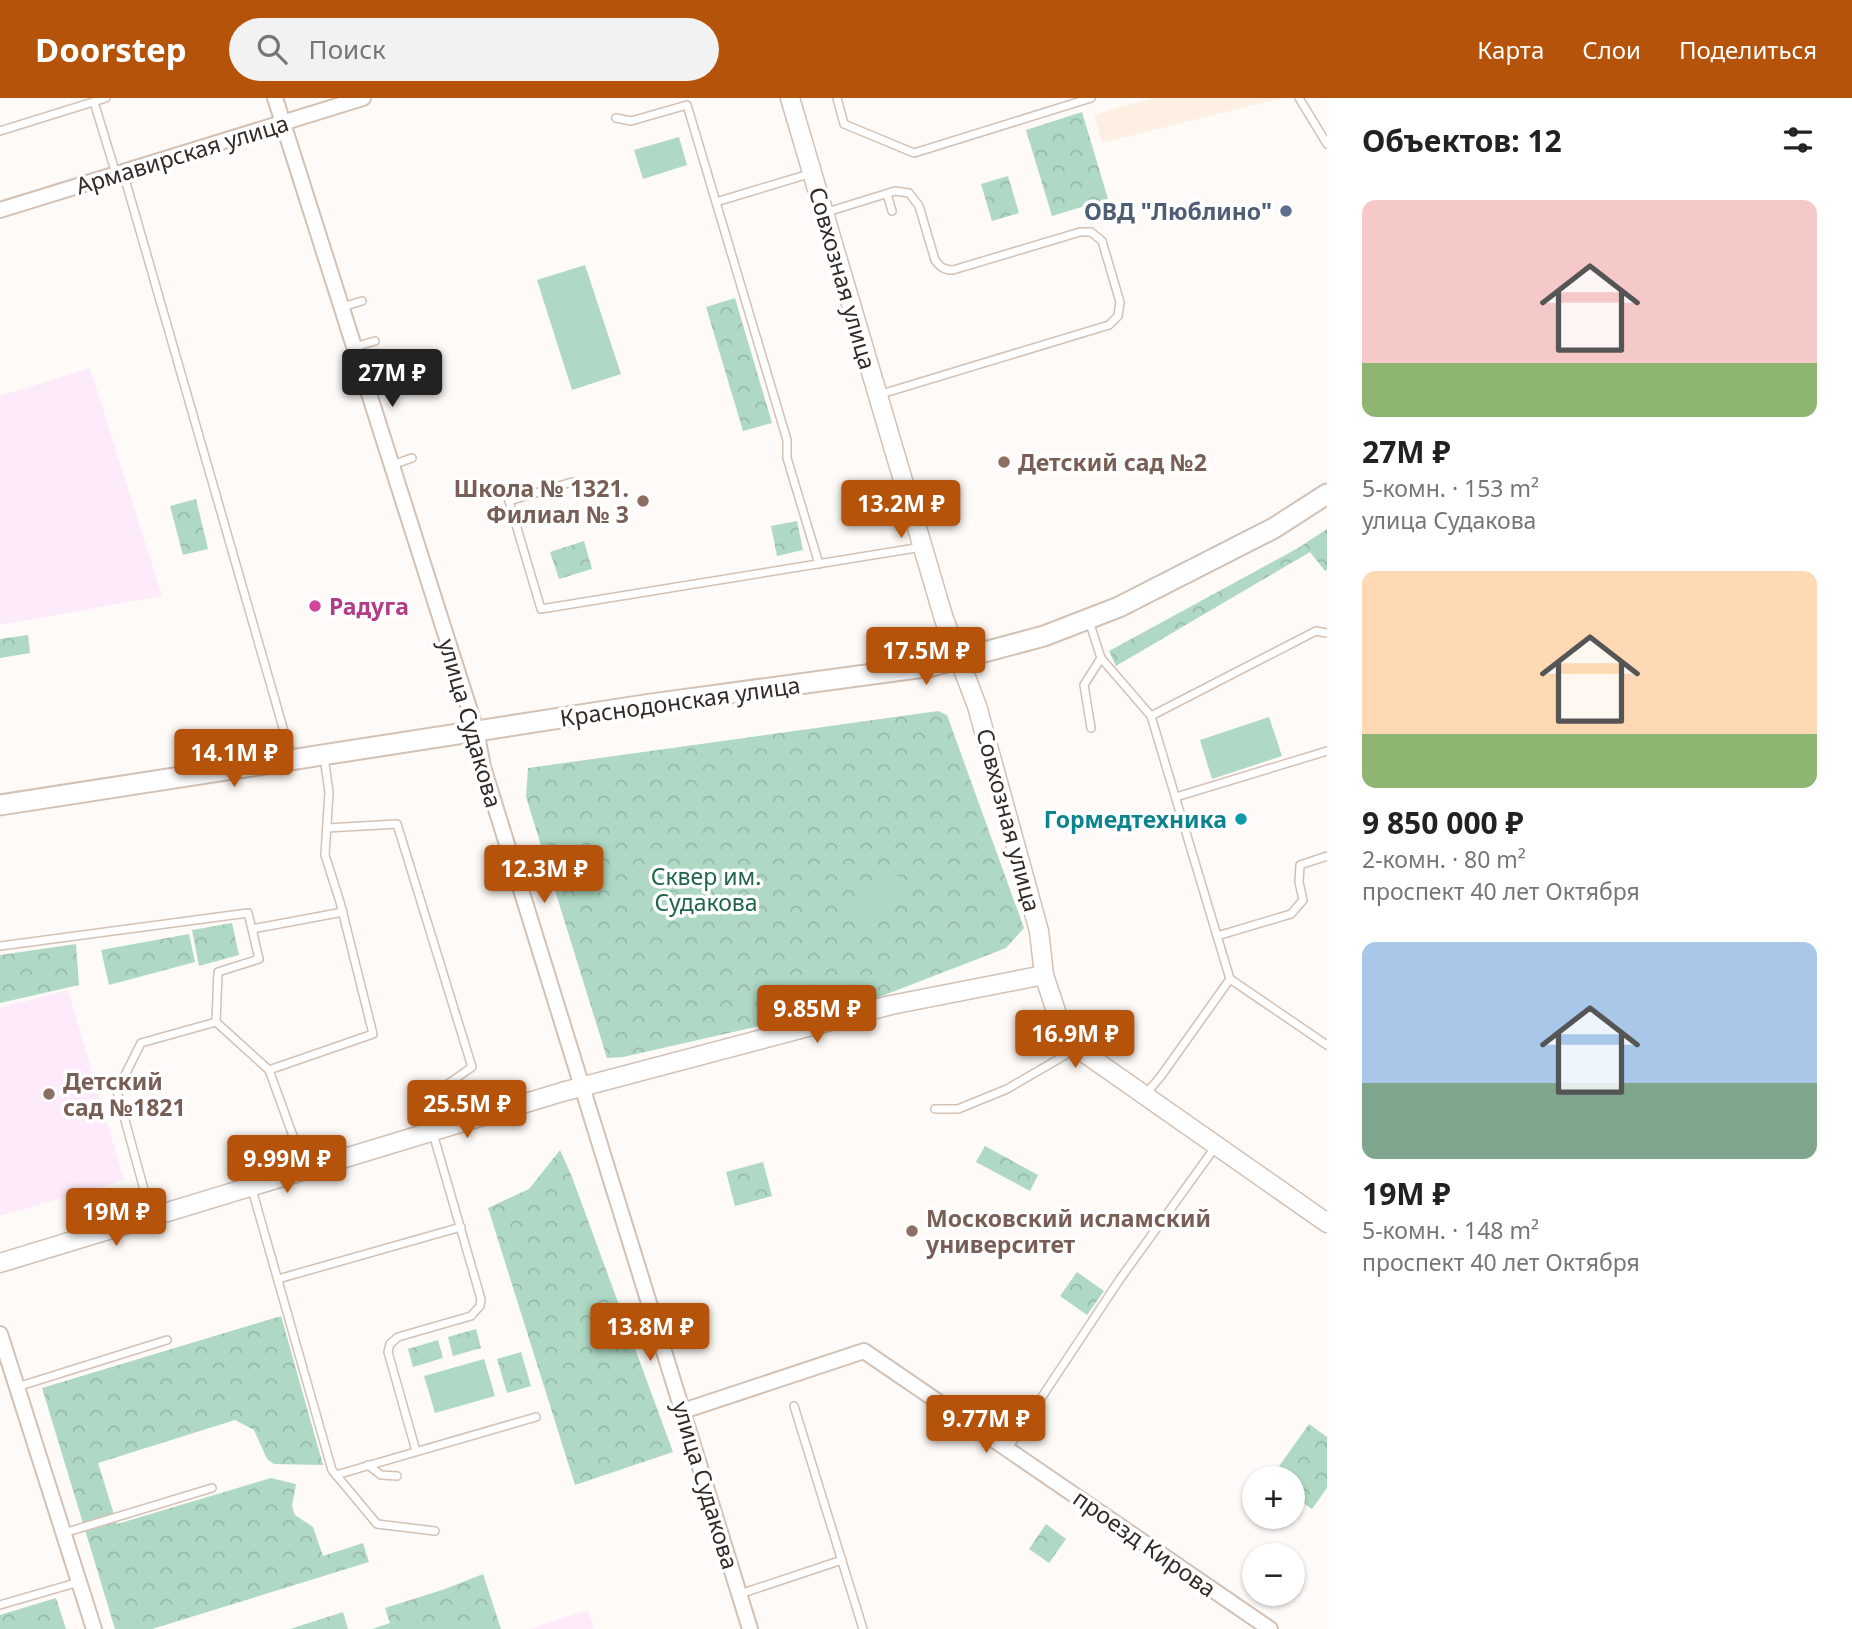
<!DOCTYPE html>
<html lang="ru">
<head>
<meta charset="utf-8">
<style>
	:root { --surface:#fff; --page:#f2f2f2; --text:#222; --muted:#767676; --accent:#b45309 }
	body { margin:0; font-family:"Noto Sans",sans-serif; background:var(--page); color:var(--text); height:100vh; display:flex; flex-direction:column; font-size:26px; white-space:nowrap }
	* { box-sizing:border-box; margin:0 }
	p { font-size:23px; color:var(--muted) }
	.icon { flex:none; width:38px; height:38px; fill:none; stroke:currentColor; stroke-width:2; stroke-linecap:round; stroke-linejoin:round }
	.map { position:relative; flex:1; overflow:hidden }
	.sheet { display:flex; flex-direction:column; background:var(--surface); width:525px }
	.sheet>* { flex:none }
	.fabs { position:absolute; left:1242px; top:1368px; display:grid; gap:14px }
	.fabs a { display:grid; place-items:center; width:63px; height:63px; border-radius:50%; background:var(--surface); box-shadow:0 2px 5px #0004; font-size:35px }
	.price { position:absolute; translate:-50% -60px; padding:0 16px; border-radius:7px; background:var(--accent); color:#fff; font-size:23px; line-height:46px; filter:drop-shadow(0 2px 4px #0008) }
	.price::after { content:''; position:absolute; left:50%; top:42px; width:21px; height:16px; margin-left:-10px; background:inherit; clip-path:polygon(0 0,100% 0,50% 100%) }
	.price.active { background:#222; color:#fff }
	ul { padding:0; list-style:none }
	li { display:grid; align-content:center; gap:14px; height:371px; padding:0 35px }
	li span { display:grid; place-items:center; height:217px; border-radius:14px; color:#555 }
	li>.icon { margin-inline-start:auto }
	span .icon { width:126px; height:126px; fill:#fffc; stroke-width:1 }
	li b { font-size:30px }
	h2 { display:flex; justify-content:space-between; align-items:center; height:84px; padding:0 35px; font-size:30px }
	header { display:flex; align-items:center; gap:42px; box-sizing:border-box; height:98px; padding:0 35px; background:var(--accent); color:#fff }
	header strong { font-size:33px }
	nav { display:flex; gap:38px; margin-inline-start:auto; font-size:24px }
	.search { width:490px; height:63px; background:var(--page); display:flex; align-items:center; gap:18px; box-sizing:border-box; padding:0 24px; border-radius:38px; color:var(--muted); font-size:26px }
	main { display:flex; flex:1; min-height:0 }
	.map>svg:first-child { display:block }
	.built { fill:#feefe3 }
	.education { fill:#fdebfc }
	.forest { fill:url(#forest-crowns) }
	.garden { fill:#afd9c5 }
	.lines { fill:none; stroke-linecap:round; stroke-linejoin:round }
	.service-casing { stroke:#d3c1b3; stroke-width:10 }
	.minor-casing { stroke:#d3c1b3; stroke-width:18 }
	.tertiary-casing { stroke:#d3c1b3; stroke-width:21 }
	.secondary-casing { stroke:#d3c1b3; stroke-width:23 }
	.service { stroke:#fff; stroke-width:7 }
	.minor { stroke:#fff; stroke-width:14 }
	.tertiary { stroke:#fff; stroke-width:18 }
	.secondary { stroke:#fff; stroke-width:19 }
	.service-dot { fill:#5c6f8a; stroke:#fff; stroke-width:2.5 }
	.education-dot { fill:#8d6e63; stroke:#fff; stroke-width:2.5 }
	.hotel-dot { fill:#d1479c; stroke:#fff; stroke-width:2.5 }
	.culture-dot { fill:#0f9aa8; stroke:#fff; stroke-width:2.5 }
	.labels { text-anchor:middle; dominant-baseline:central; stroke-width:7; stroke-linejoin:round; paint-order:stroke }
	.street-label { font-size:23px; fill:#322b26; stroke:#fff }
	.service-label { font-size:23px; font-weight:bold; fill:#4e5e75; stroke:#fff; text-anchor:end }
	.education-label { font-size:23px; font-weight:bold; fill:#785e54; stroke:#fff; text-anchor:start }
	.hotel-label { font-size:23px; font-weight:bold; fill:#b23c85; stroke:#fff; text-anchor:start }
	.culture-label { font-size:23px; font-weight:bold; fill:#0d838f; stroke:#fff; text-anchor:end }
	.park-label { font-size:23px; fill:#20664b; stroke:#fff }
</style>
</head>
<body>
<header>
<strong>Doorstep</strong>
<div class="search"><svg class="icon" aria-label="search" viewBox="0 0 24 24"><circle cx="10" cy="10" r="6"/><path d="M15 15l6 6"/></svg>Поиск</div>
<nav><a>Карта</a><a>Слои</a><a>Поделиться</a></nav>
</header>
<main>
<div class="map">
<svg width="1327" height="1531" viewBox="0 0 1327 1531">
	<defs>
		<pattern id="forest-crowns" width="20" height="18" patternUnits="userSpaceOnUse" patternTransform="scale(1.75)"><rect width="20" height="18" fill="#afd9c5"/><path d="M2 6a3 3 0 1 1 6 0M12 15a3 3 0 1 1 6 0" fill="none" stroke="#97baa9"/></pattern>
	</defs>
	<rect width="100%" height="100%" fill="#fefaf7"/>
	<!-- built -->
	<path class="built" d="M1152 0H1282L1102 45 1094 17Z"/>
	<!-- education -->
	<g class="education">
		<path d="M90 270 162 498 0 527V298Z"/>
		<path d="M68 892 124 1082 0 1118V910Z"/>
		<path d="M588 1512 594 1531H529Z"/>
	</g>
	<!-- forest -->
	<g class="forest">
		<path d="M1082 14 1108 101 1052 118 1026 32Z"/>
		<path d="M1008 78 1019 115 992 123 981 86Z"/>
		<path d="M735 200 772 325 743 333 706 209Z"/>
		<path d="M196 401 208 451 183 457 170 408Z"/>
		<path d="M797 423 803 452 777 458 771 428Z"/>
		<path d="M1327 431V472L1325 473 1310 454 1116 568 1109 553 1298 450Z"/>
		<path d="M584 443 592 471 559 481 550 454Z"/>
		<path d="M28 537 30 555 0 560V541Z"/>
		<path d="M938 613 947 617 1024 830 1006 850 869 903 623 959 607 960 526 699 528 670Z"/>
		<path d="M232 825 239 857 199 868 192 832Z"/>
		<path d="M189 836 195 864 109 887 101 852Z"/>
		<path d="M76 846 79 887 0 905V857Z"/>
		<path d="M985 1048 1038 1077 1030 1093 976 1064Z"/>
		<path d="M560 1052 572 1079 673 1354 575 1387 488 1110 529 1091Z"/>
		<path d="M763 1064 772 1098 735 1108 726 1074Z"/>
		<path d="M1077 1174 1104 1193 1087 1217 1060 1198Z"/>
		<path d="M281 1218 323 1367 274 1366 267 1361 254 1332 235 1322 98 1365 117 1426 271 1380 296 1386 292 1408 295 1417 313 1429 323 1458 363 1445 369 1464 152 1531H115L42 1290Z"/>
		<path d="M476 1231 481 1250 453 1258 448 1239Z"/>
		<path d="M438 1242 443 1260 413 1269 408 1251Z"/>
		<path d="M521 1254 531 1288 507 1295 497 1261Z"/>
		<path d="M1309 1326 1327 1339V1390L1312 1411 1293 1398V1381H1270Z"/>
		<path d="M1046 1426 1066 1441 1049 1465 1029 1451Z"/>
		<path d="M483 1476 501 1531H372L390 1525 385 1510 445 1491Z"/>
		<path d="M56 1500 66 1531H0V1517Z"/>
		<path d="M343 1514 348 1531H290Z"/>
	</g>
	<!-- garden -->
	<g class="garden">
		<path d="M679 39 687 67 643 81 634 52Z"/>
		<path d="M585 167 621 276 572 292 537 182Z"/>
		<path d="M1269 619 1282 658 1212 681 1200 642Z"/>
		<path d="M889 769 909 789 872 826 852 806Z"/>
		<path d="M484 1261 495 1298 435 1315 424 1278Z"/>
	</g>
	<g class="lines">
		<!-- service casing -->
		<g class="service-casing">
			<g id="service">
				<path d="M837 0 844 26 914 55 1091 0"/>
				<path d="M1299 0 1327 46"/>
				<path d="M94 4 116 76"/>
				<path d="M616 20 631 23 687 7 787 342V360L819 466"/>
				<path d="M0 33 106 0"/>
				<path d="M123 74 292 661"/>
				<path d="M887 96 892 113"/>
				<path d="M716 104 812 75"/>
				<path d="M824 115 895 93 909 95 919 108 935 162C940 169 944 172 953 172L1080 134H1091L1102 143 1120 204 1118 218 1109 227 878 297"/>
				<path d="M342 209 362 203"/>
				<path d="M354 249 375 243"/>
				<path d="M392 367 412 360"/>
				<path d="M572 384 509 403 541 511 922 449"/>
				<path d="M1089 523 1101 560 1084 587 1091 630"/>
				<path d="M1101 560 1151 618 1230 881 1161 978 1145 997"/>
				<path d="M1151 618 1316 533 1327 535"/>
				<path d="M1176 699 1327 653"/>
				<path d="M327 730 397 726 472 969 425 1002V1008L481 1201 480 1208 471 1218 398 1239 390 1246 388 1254 416 1353"/>
				<path d="M1217 838 1291 816 1303 802 1299 784 1300 767 1327 758"/>
				<path d="M0 848 248 815 252 831"/>
				<path d="M1230 881 1327 947"/>
				<path d="M216 924 218 874 259 861 252 831 343 814"/>
				<path d="M935 1011H958L1007 991 1069 955 1079 953"/>
				<path d="M305 1071 269 972 373 936 340 804 325 757 329 694 324 659"/>
				<path d="M251 1088 332 1372 377 1426 435 1433"/>
				<path d="M151 1117 117 993 141 945 216 924 269 972"/>
				<path d="M278 1181 461 1129"/>
				<path d="M17 1289 167 1242"/>
				<path d="M794 1308 863 1531"/>
				<path d="M1008 1350 1120 1181 1216 1048"/>
				<path d="M368 1367 381 1377 397 1378"/>
				<path d="M336 1377 536 1319"/>
				<path d="M64 1435 212 1390"/>
				<path d="M740 1496 842 1462"/>
				<path d="M0 1507 79 1484"/>
			</g>
		</g>
		<!-- minor casing -->
		<g class="minor-casing">
			<g id="minor">
				<path d="M275 0 476 632 483 669 750 1531"/>
				<path d="M0 112 363 0"/>
				<path d="M0 1236 94 1531"/>
				<path d="M683 1313 864 1253 1270 1531"/>
			</g>
		</g>
		<!-- tertiary casing -->
		<g class="tertiary-casing">
			<g id="tertiary">
				<path d="M790 0 944 521 977 608 1039 833 1044 877 1058 919 1080 952 1327 1125"/>
				<path d="M0 1165 562 994 891 907 1044 877"/>
			</g>
		</g>
		<!-- secondary casing -->
		<g class="secondary-casing">
			<path id="secondary" d="M0 707 651 606 932 568 1044 538 1119 509 1274 430 1327 396"/>
		</g>
		<!-- service -->
		<use href="#service" class="service"/>
		<!-- minor -->
		<use href="#minor" class="minor"/>
		<!-- tertiary -->
		<use href="#tertiary" class="tertiary"/>
		<!-- secondary -->
		<use href="#secondary" class="secondary"/>
	</g>
	<!-- markers -->
	<circle class="service-dot" cx="1286" cy="113" r="7"/>
	<g class="education-dot">
		<circle cx="1004" cy="364" r="7"/>
		<circle cx="643" cy="403" r="7"/>
		<circle cx="49" cy="996" r="7"/>
		<circle cx="912" cy="1133" r="7"/>
	</g>
	<circle class="hotel-dot" cx="315" cy="508" r="7"/>
	<circle class="culture-dot" cx="1241" cy="721" r="7"/>
	<g class="labels">
		<!-- street labels -->
		<g class="street-label">
			<text transform="translate(182 56) rotate(-17)">Армавирская улица</text>
			<text transform="translate(843 180) rotate(74)">Совхозная улица</text>
			<text transform="translate(680 603) rotate(-8)">Краснодонская улица</text>
			<text transform="translate(471 625) rotate(74)">улица Судакова</text>
			<text transform="translate(1009 722) rotate(75)">Совхозная улица</text>
			<text transform="translate(706 1387) rotate(73)">улица Судакова</text>
			<text transform="translate(1145 1445) rotate(35)">проезд Кирова</text>
		</g>
		<!-- service labels -->
		<g class="service-label">
			<text x="1272" y="113">ОВД "Люблино"</text>
		</g>
		<!-- education labels -->
		<g class="education-label">
			<text x="1018" y="364">Детский сад №2</text>
			<text x="629" y="390" text-anchor="end">Школа № 1321.<tspan x="629" dy="26">Филиал № 3</tspan></text>
			<text x="63" y="983">Детский<tspan x="63" dy="26">сад №1821</tspan></text>
			<text x="926" y="1120">Московский исламский<tspan x="926" dy="26">университет</tspan></text>
		</g>
		<!-- hotel labels -->
		<g class="hotel-label">
			<text x="329" y="508">Радуга</text>
		</g>
		<!-- culture labels -->
		<g class="culture-label">
			<text x="1227" y="721">Гормедтехника</text>
		</g>
		<!-- park labels -->
		<g class="park-label">
			<text x="706" y="778">Сквер им.<tspan x="706" dy="26">Судакова</tspan></text>
		</g>
	</g>
</svg>
<div class="fabs">
<a>+</a>
<a>−</a>
</div>
<b class="price active" style="left:392px;top:311px">27M ₽</b>
<b class="price" style="left:901px;top:442px">13.2M ₽</b>
<b class="price" style="left:926px;top:589px">17.5M ₽</b>
<b class="price" style="left:234px;top:691px">14.1M ₽</b>
<b class="price" style="left:544px;top:807px">12.3M ₽</b>
<b class="price" style="left:817px;top:947px">9.85M ₽</b>
<b class="price" style="left:1075px;top:972px">16.9M ₽</b>
<b class="price" style="left:467px;top:1042px">25.5M ₽</b>
<b class="price" style="left:287px;top:1097px">9.99M ₽</b>
<b class="price" style="left:116px;top:1150px">19M ₽</b>
<b class="price" style="left:650px;top:1265px">13.8M ₽</b>
<b class="price" style="left:986px;top:1357px">9.77M ₽</b>
</div>
<section class="sheet">
<h2>Объектов: 12<svg class="icon" aria-label="filters" viewBox="0 0 24 24"><path d="M4 7h16M4 17h16"/><circle cx="9" cy="7" r="2"/><circle cx="15" cy="17" r="2"/></svg></h2>
<ul>
<li><span style="background:linear-gradient(#f6c9c9 75%,#8fb573 0)"><svg class="icon" aria-label="home" viewBox="0 0 24 24"><path d="M3 11l9-7 9 7M6 9v11h12V9"/></svg></span><div><b>27M ₽</b><p>5-комн. · 153 m²</p><p>улица Судакова</p></div></li>
<li><span style="background:linear-gradient(#ffd9b3 75%,#8fb573 0)"><svg class="icon" aria-label="home" viewBox="0 0 24 24"><path d="M3 11l9-7 9 7M6 9v11h12V9"/></svg></span><div><b>9 850 000 ₽</b><p>2-комн. · 80 m²</p><p>проспект 40 лет Октября</p></div></li>
<li><span style="background:linear-gradient(#a9c7e8 65%,#7fa58c 0)"><svg class="icon" aria-label="home" viewBox="0 0 24 24"><path d="M3 11l9-7 9 7M6 9v11h12V9"/></svg></span><div><b>19M ₽</b><p>5-комн. · 148 m²</p><p>проспект 40 лет Октября</p></div></li>
</ul>
</section>
</main>
</body>
</html>
